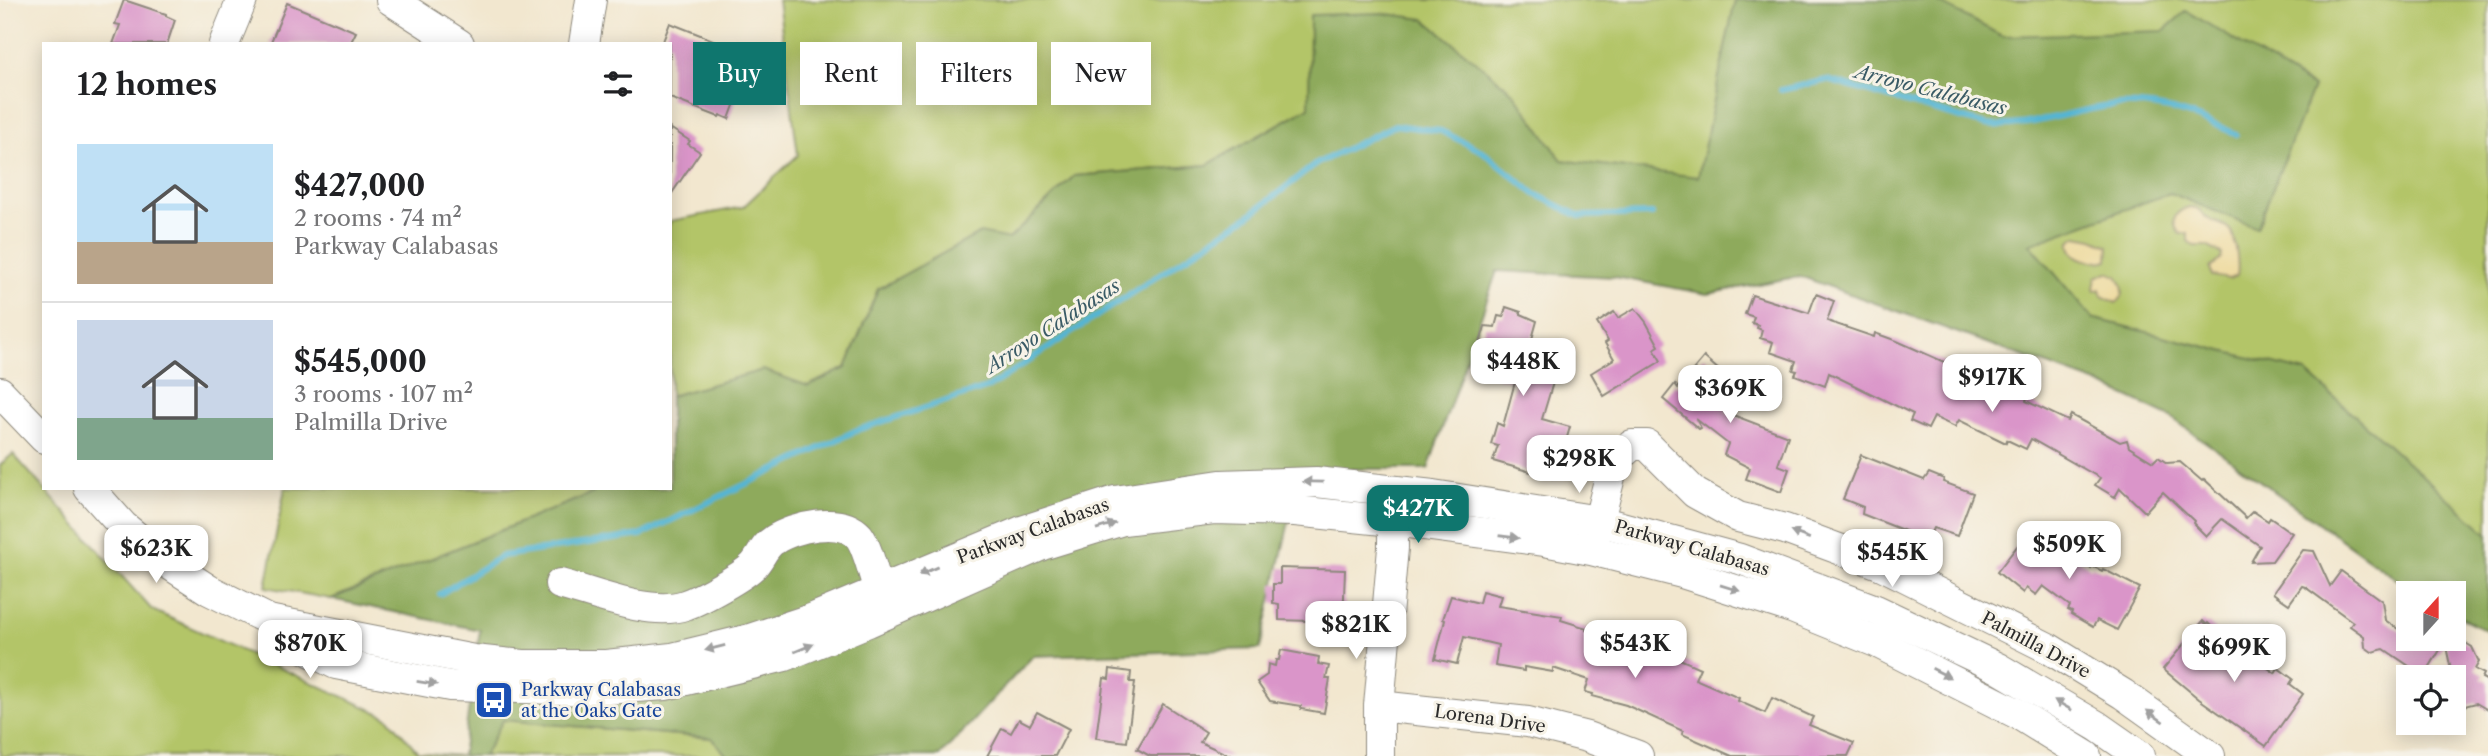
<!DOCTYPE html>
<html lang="en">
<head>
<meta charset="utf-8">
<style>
	:root { --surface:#fff; --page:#f6f6f6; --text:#202124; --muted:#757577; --line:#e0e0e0; --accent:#0f766e }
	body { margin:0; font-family:"Libre Caslon Text",serif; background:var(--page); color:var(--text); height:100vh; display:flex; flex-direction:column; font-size:26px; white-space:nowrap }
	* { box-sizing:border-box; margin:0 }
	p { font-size:23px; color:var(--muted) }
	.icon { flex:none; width:38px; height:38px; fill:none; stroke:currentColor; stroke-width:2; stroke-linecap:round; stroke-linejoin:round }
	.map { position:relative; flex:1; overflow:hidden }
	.side { position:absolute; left:42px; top:42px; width:630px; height:448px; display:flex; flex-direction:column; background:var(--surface); border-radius:0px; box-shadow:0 4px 18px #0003 }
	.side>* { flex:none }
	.hud { position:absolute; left:693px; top:42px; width:665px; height:63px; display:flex; gap:14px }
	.needle { width:46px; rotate:21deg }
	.tools { position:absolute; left:2396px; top:581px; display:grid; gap:14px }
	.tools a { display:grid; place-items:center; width:70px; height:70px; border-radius:0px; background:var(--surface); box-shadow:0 4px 18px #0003; font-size:35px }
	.price { position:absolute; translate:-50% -60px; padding:0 16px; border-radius:14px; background:#fff; color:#222; font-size:23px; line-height:46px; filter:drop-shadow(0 2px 4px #0008) }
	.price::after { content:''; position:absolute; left:50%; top:42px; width:21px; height:16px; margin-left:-10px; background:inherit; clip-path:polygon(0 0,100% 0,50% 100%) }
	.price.active { background:var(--accent); color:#fff }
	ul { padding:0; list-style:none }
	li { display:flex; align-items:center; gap:21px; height:175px; padding:0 35px }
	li+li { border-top:2px solid var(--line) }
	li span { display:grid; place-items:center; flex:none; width:196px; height:140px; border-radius:0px; color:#555 }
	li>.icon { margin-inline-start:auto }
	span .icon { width:84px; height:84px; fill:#fffc; stroke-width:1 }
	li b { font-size:30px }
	h2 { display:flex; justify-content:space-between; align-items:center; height:84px; padding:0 35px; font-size:30px }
	.tag { padding:0 24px; border-radius:0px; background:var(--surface); box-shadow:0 4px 18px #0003; font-size:24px; line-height:63px }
	.tag.active { background:var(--accent); color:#fff }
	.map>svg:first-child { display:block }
	.green { fill:#b3c568; stroke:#6f784a; stroke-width:2 }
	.forest { fill:#8eaa5c; stroke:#5c6a44; stroke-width:2 }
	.sand { fill:#eeda9e; stroke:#8c8264; stroke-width:2 }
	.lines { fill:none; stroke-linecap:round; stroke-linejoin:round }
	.stream { stroke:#55b5d3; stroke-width:6 }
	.building { fill:#da95c9 }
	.minor-casing { stroke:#8e897d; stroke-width:32 }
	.minor { stroke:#fff; stroke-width:30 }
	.oneway { fill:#a0a0a0 }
	.labels { text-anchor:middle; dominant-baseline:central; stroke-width:6; stroke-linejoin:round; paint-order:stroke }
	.street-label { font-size:18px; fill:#2b2b2b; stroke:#f7f3e8 }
	.transit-label { font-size:18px; fill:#164399; stroke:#f7f3e8; text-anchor:start }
	.water-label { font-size:19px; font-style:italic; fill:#3a5b66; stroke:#f7f3e8 }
</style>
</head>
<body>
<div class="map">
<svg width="2488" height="756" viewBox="0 0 2488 756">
	<rect width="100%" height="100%" fill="#f7f3e8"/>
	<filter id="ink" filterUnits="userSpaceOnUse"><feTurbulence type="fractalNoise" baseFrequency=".0143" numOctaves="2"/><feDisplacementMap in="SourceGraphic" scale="14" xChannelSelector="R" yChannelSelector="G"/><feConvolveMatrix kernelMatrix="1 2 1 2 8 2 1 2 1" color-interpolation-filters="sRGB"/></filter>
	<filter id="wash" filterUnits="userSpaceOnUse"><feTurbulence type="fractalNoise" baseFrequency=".00686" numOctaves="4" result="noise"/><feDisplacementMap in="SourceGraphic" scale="28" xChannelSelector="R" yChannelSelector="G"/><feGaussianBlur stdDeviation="1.57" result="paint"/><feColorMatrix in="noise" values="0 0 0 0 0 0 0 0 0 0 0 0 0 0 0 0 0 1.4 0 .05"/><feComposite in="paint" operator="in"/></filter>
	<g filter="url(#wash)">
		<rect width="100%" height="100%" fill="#f2e7cf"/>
		<!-- green -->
		<g class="green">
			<path d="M778 0H2488V631L2454 614V593H2416L2171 417 2098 383 1800 276 1707 294 1309 107 1207 165 1074 176 1009 240 878 289 846 368 808 386 763 370 670 396V221L743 207 798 155Z"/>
			<path d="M13 454 152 610 388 717 418 752 461 756H0V465Z"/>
			<path d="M285 488H594L593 493 331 599 266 587Z"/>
			<path d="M502 720 712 738 727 756H484Z"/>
		</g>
		<!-- forest -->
		<path class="forest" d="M1735 0H1934L2002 36 2163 31 2186 11 2313 87 2257 228 2170 193 2030 244 2092 318 2306 372 2488 534V631L2454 614V593H2416L2171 417 2098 383 1800 276 1707 294 1615 277 1497 271 1428 469H1301L1260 649 1033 656 940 756H727L712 738 503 720 484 756H462L480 630 331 599 593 493 594 488H670V396L763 370 808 386 846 368 878 289 980 233 1009 239 1074 176 1207 165 1309 107 1310 15 1381 13 1424 19 1513 92 1562 160 1698 177Z"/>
		<!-- sand -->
		<g class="sand">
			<path d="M2189 207C2200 207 2200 212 2207 218 2213 223 2222 223 2228 228 2236 233 2239 266 2237 276L2229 279 2212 276 2210 268 2221 259 2222 254 2207 246H2194L2188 241V233L2180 234C2170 222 2173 212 2189 207Z"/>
			<path d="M2077 236 2093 239 2109 246 2108 260C2095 265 2068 259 2070 241Z"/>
			<path d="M2108 272 2117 276C2123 284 2127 296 2116 303L2102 296 2100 289 2095 291 2094 289 2096 277Z"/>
		</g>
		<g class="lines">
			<!-- stream -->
			<g class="stream">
				<path d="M1781 90 1827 80 1986 125C2028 129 2068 111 2110 106 2157 100 2194 115 2236 134"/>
				<path d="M440 594 502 556 641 535 857 430 989 387 1247 217 1316 164 1395 125 1441 131 1482 151 1535 194 1579 216 1652 214"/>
			</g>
		</g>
		<g id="blocks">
			<!-- building -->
			<g class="building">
				<path d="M124 0 166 14V16L175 20 167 44H113L120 25 115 24Z"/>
				<path d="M287 3 356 32 350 44H270Z"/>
				<path d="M670 23 741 51 724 93 736 100 729 119 720 115 719 117 670 98V44H662Z"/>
				<path d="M670 128 690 141 688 144 700 152 670 196Z"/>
				<path d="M1816 294 1834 301 1827 321 1874 337 1875 333 1897 341 1980 378 1982 375 2014 390V389L2027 397 2026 401 2068 421 2071 415 2120 442 2127 440 2129 447 2153 462 2158 457 2167 463 2180 462 2202 481 2204 479 2246 518 2253 511 2268 521 2270 518 2292 533 2272 561 2251 562 2260 546 2222 519 2206 536 2193 523 2194 521 2163 492 2145 512 2120 488 2115 497 2095 485 2100 478 2031 439 2026 449 2007 440 2006 443 1959 420 1955 427 1934 417 1928 429 1910 421 1913 414 1829 373 1825 386 1795 375 1797 371 1793 370 1796 361 1770 352 1773 342 1760 338 1762 330 1757 328 1758 325 1752 323 1754 317 1745 314 1752 295 1809 313Z"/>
				<path d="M1506 307 1521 312V314L1537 321 1532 339 1535 340 1530 358 1558 366 1542 419 1570 427 1555 479 1493 461 1498 446 1491 444 1497 423 1503 426 1515 382 1483 373 1487 359 1481 358 1485 345 1480 343 1485 326 1495 327 1498 316 1503 317Z"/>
				<path d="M1635 308 1646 322 1659 346 1654 349 1661 361 1604 396 1591 373 1614 359 1605 343 1608 341 1597 323 1614 312 1618 318Z"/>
				<path d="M1704 357 1720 371 1718 373 1729 383 1722 391 1734 401 1725 412 1788 436 1778 465 1789 469 1781 492 1746 479 1750 468 1724 455 1728 444 1696 419 1701 428 1699 429 1663 399 1675 384 1678 388Z"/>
				<path d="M1861 455 1924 480 1929 473 1944 479 1943 482 1973 493 1957 536 1933 528 1928 540 1862 514 1863 507 1843 499Z"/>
				<path d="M2032 527 2091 568 2092 566 2102 571 2103 569 2140 588 2117 630 2097 620 2093 627 2071 614 2072 612 2068 610 2070 606 2043 586 2036 595 2026 588 2023 593 1997 572Z"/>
				<path d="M2303 550 2314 551 2330 586 2341 571 2382 601 2385 620 2408 636V639H2454V636L2472 647 2479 662 2475 669 2484 674 2482 678 2488 681V710L2476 703 2461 707 2454 701 2456 693 2445 642 2424 676 2384 649 2372 652 2365 647 2364 636 2350 626 2353 622 2305 587 2302 586 2289 604 2273 593Z"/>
				<path d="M1280 568 1345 570 1343 622 1279 620V604L1273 603V584H1280Z"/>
				<path d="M1482 591 1501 596 1498 606 1562 616 1561 620 1587 628 1586 630 1651 651 1653 647 1700 668 1695 679 1739 698 1738 701 1765 713 1772 698 1813 717 1809 725 1854 743 1848 756H1732L1682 734 1683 731 1626 705 1592 696 1593 694 1585 692 1589 680 1553 668V672L1524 667V671L1495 666 1498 645 1464 637 1457 664 1435 659 1445 620 1443 619 1451 596 1479 603Z"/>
				<path d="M2203 621 2207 625 2208 623 2258 667 2261 663 2275 673 2278 668 2293 679 2290 684 2303 694 2266 746 2199 699 2163 669Z"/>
				<path d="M1281 650 1319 657 1318 664 1329 666 1326 679H1330L1324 713 1301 709V706L1270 701 1257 682 1267 675 1268 664 1275 666 1276 660H1279Z"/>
				<path d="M1110 669 1131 672 1130 682H1135L1127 742 1096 738 1104 678 1109 679Z"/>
				<path d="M1163 704 1206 732 1200 742 1231 756H1150L1137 749Z"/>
				<path d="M1037 712 1069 729 1055 756H987L1002 728 1011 733 1019 719 1030 725Z"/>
			</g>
		</g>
	</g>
	<g filter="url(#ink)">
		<use href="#blocks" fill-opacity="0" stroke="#8e897d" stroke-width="2"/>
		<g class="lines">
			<!-- minor casing -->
			<g class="minor-casing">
				<g id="minor">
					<path d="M391 0 459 44"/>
					<path d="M224 44 242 0"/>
					<path d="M584 44 591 0"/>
					<path d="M0 392 44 438"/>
					<path d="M89 488 123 526 172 566 209 590 269 620 306 649 336 664 450 686 591 690 666 685 785 656 868 622 1042 545 1123 520 1214 509 1295 511 1393 521 1544 541 1591 550 1682 573 1792 608 1876 642 2018 714 2086 756"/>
					<path d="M1594 540 1614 461 1632 445H1647L1695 493 1738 517 1785 529 1882 565 2048 648 2123 694 2210 756"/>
					<path d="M560 584C594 593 651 617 685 605 700 600 744 576 754 565 762 556 764 546 774 540 793 527 841 516 859 536 868 548 874 577 879 591"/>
					<path d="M273 621 474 660 523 665H606L672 658 750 639 811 619 1022 531 1115 501 1220 485 1316 482 1433 495 1599 521 1740 559 1876 610 1998 668 2097 726 2140 756"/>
					<path d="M1379 706 1528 722 1587 737 1638 756"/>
					<path d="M1379 756V706L1393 548V501"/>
				</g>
			</g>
			<!-- minor -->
			<use href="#minor" class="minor"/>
		</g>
		<!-- one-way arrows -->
		<defs><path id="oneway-solid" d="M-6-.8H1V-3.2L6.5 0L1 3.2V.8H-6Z" transform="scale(1.75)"/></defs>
		<g class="oneway">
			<use href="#oneway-solid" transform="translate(1313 482) rotate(-179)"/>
			<use href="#oneway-solid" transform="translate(1106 526) rotate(-17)"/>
			<use href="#oneway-solid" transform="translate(1800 535) rotate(-160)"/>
			<use href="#oneway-solid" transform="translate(1509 537) rotate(7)"/>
			<use href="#oneway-solid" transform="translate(928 571) rotate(157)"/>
			<use href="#oneway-solid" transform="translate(1730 588) rotate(17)"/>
			<use href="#oneway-solid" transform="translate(715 648) rotate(166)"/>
			<use href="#oneway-solid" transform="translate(804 648) rotate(-22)"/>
			<use href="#oneway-solid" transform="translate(1941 673) rotate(27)"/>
			<use href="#oneway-solid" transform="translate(427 683) rotate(9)"/>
			<use href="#oneway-solid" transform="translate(2063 705) rotate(-150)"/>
			<use href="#oneway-solid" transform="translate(2155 716) rotate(-145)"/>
		</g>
	</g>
	<!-- icons -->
	<defs>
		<g id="bus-square" transform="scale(2.0125)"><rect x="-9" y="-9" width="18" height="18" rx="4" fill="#1a4fb4" stroke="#f7f3e8"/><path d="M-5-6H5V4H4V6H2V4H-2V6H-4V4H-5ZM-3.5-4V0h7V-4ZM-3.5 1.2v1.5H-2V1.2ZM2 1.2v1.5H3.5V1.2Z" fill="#fff"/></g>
	</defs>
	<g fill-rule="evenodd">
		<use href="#bus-square" x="494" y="700"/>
	</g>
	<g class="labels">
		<!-- street labels -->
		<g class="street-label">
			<text transform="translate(1033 531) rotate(-20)">Parkway Calabasas</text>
			<text transform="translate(1692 548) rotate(16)">Parkway Calabasas</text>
			<text transform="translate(2036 645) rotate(28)">Palmilla Drive</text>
			<text transform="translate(1490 719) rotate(8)">Lorena Drive</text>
		</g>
		<!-- transit labels -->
		<g class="transit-label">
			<text x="521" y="690">Parkway Calabasas<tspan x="521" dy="21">at the Oaks Gate</tspan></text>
		</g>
		<!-- water labels -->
		<g class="water-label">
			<text transform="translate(1931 90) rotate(14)">Arroyo Calabasas</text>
			<text transform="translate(1053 326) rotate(-33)">Arroyo Calabasas</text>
		</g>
	</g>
</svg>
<div class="tools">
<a><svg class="needle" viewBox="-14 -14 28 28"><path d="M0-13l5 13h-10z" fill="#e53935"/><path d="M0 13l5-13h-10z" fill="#757577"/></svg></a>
<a><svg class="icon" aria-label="locate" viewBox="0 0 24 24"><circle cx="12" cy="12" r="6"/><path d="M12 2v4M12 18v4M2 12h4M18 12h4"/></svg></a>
</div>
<b class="price" style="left:1523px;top:398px">$448K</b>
<b class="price" style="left:1992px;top:414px">$917K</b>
<b class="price" style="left:1730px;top:425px">$369K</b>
<b class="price" style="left:1579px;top:495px">$298K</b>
<b class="price active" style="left:1418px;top:545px">$427K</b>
<b class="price" style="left:2069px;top:581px">$509K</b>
<b class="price" style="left:156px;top:585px">$623K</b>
<b class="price" style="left:1892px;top:589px">$545K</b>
<b class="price" style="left:1356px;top:661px">$821K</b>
<b class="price" style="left:310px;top:680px">$870K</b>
<b class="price" style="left:1635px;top:680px">$543K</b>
<b class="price" style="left:2234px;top:684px">$699K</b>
<div class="hud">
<a class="tag active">Buy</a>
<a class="tag">Rent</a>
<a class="tag">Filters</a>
<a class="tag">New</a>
</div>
<section class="side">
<h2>12 homes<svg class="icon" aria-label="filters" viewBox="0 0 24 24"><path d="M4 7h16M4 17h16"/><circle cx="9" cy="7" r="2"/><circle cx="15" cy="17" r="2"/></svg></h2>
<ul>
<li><span style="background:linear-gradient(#bfe0f5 70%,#b9a48a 0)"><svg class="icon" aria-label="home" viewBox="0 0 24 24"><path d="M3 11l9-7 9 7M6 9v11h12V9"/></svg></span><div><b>$427,000</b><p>2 rooms · 74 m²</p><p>Parkway Calabasas</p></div></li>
<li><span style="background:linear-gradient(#c9d6e8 70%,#7fa58c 0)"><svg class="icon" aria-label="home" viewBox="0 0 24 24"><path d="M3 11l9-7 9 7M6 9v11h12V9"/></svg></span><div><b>$545,000</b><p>3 rooms · 107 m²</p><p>Palmilla Drive</p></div></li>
</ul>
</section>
</div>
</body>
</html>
